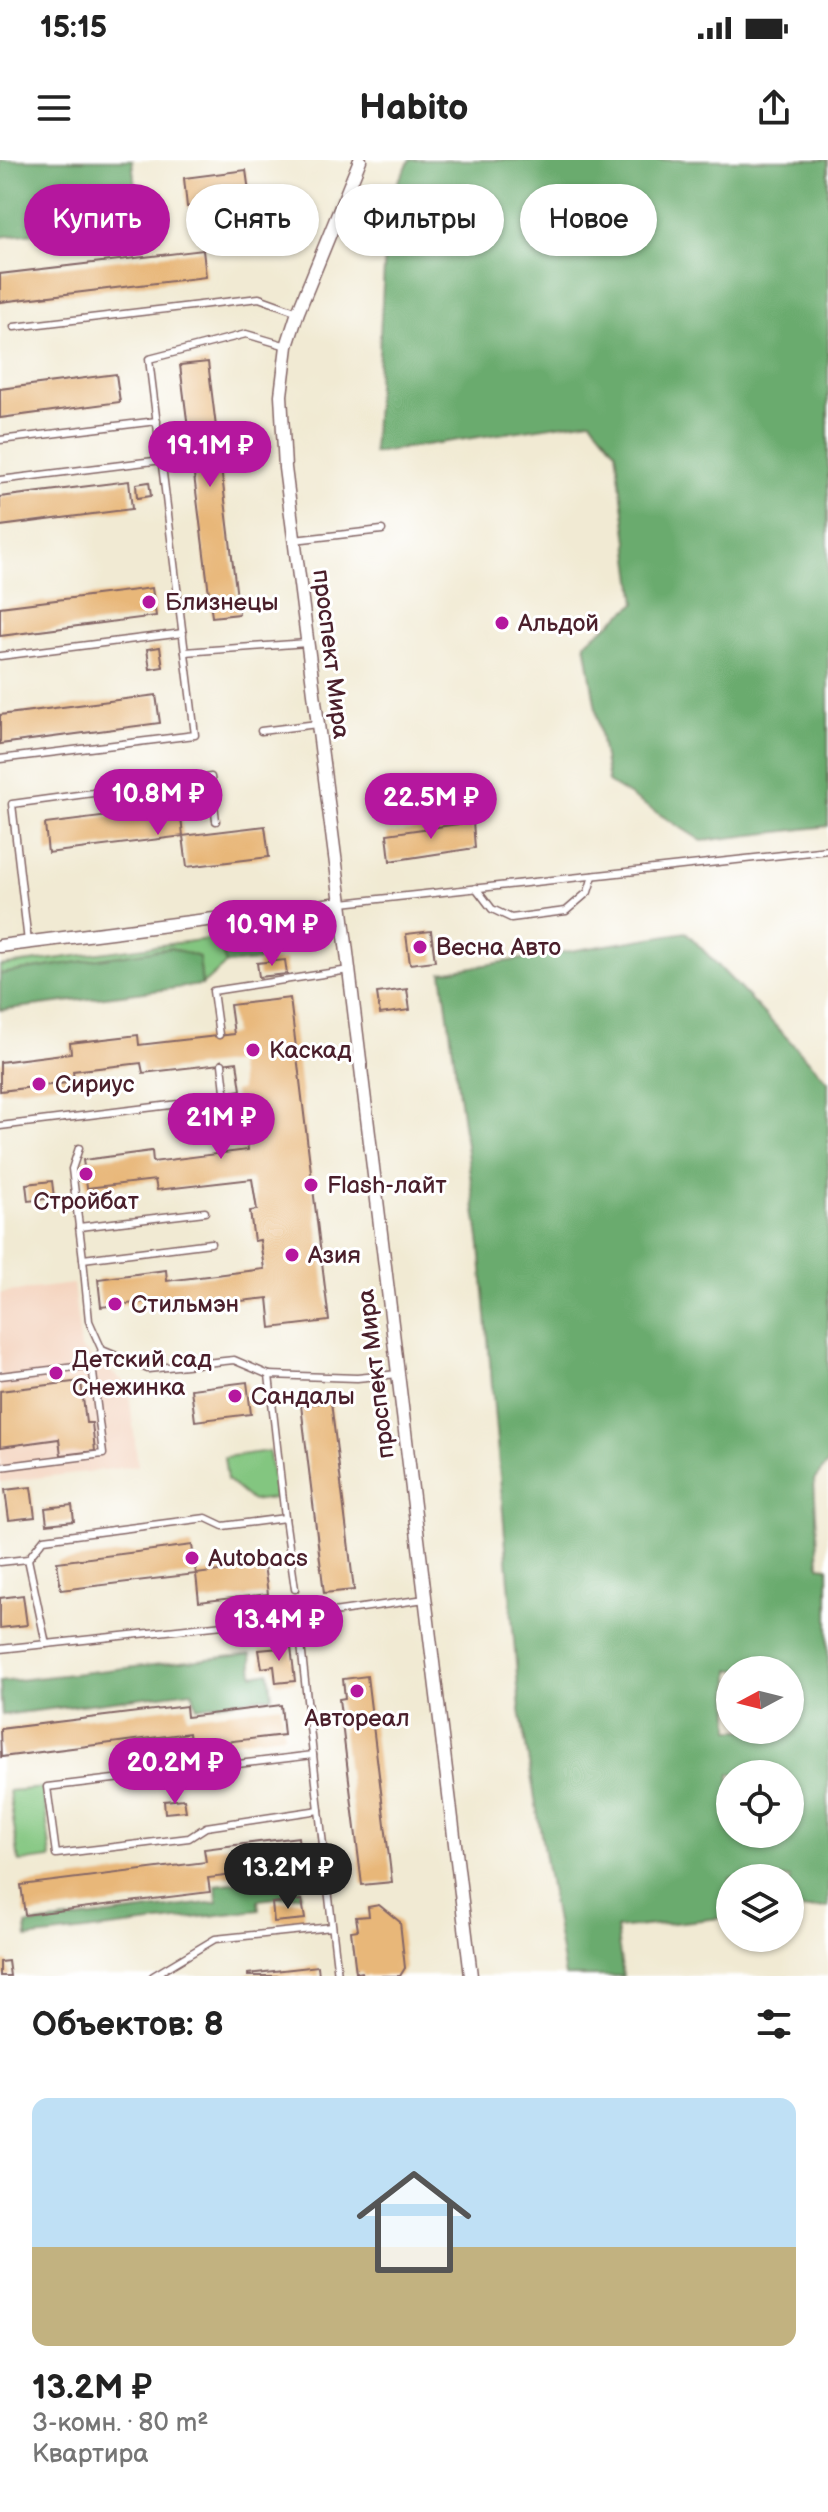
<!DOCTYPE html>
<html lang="ru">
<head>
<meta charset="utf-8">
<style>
	:root { --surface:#fff; --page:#f6f6f6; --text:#222; --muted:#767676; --accent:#b5179e }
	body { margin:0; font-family:"Balsamiq Sans",sans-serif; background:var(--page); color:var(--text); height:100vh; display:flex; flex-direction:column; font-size:30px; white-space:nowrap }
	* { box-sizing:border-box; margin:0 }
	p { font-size:26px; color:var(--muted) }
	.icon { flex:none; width:44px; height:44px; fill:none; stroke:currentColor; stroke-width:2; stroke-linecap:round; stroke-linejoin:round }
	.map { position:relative; height:1816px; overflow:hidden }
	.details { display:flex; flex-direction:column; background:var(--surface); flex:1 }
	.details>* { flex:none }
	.banner { position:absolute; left:24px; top:24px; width:780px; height:72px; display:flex; gap:16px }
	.needle { width:52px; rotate:263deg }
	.fabs { position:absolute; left:716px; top:1496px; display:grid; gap:16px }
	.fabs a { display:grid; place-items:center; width:88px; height:88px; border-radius:50%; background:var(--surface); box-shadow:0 2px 6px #0004; font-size:40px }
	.price { position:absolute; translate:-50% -68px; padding:0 18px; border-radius:28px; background:var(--accent); color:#fff; font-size:26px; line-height:52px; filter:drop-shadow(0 2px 4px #0008) }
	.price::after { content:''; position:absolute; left:50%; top:48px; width:24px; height:18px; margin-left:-12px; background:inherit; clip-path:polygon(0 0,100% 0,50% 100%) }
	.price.on { background:#222; color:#fff }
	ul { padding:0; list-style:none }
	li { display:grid; align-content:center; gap:16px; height:424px; padding:0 32px }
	li span { display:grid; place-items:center; height:248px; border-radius:16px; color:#555 }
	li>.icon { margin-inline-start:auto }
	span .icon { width:144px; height:144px; fill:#fffc; stroke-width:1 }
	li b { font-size:34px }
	h2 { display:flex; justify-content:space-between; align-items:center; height:96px; padding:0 32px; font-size:34px }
	.chip { padding:0 28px; border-radius:36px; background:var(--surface); box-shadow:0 2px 6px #0004; font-size:28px; line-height:72px }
	.chip.on { background:var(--accent); color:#fff }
	.status { display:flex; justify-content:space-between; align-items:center; height:56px; padding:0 40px; background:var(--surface); direction:ltr }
	.status svg { height:22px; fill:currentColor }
	header { display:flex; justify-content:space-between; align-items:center; height:104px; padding:0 32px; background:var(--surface); font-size:36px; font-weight:600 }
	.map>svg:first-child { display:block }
	.built { fill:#f4d4bf }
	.green { fill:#83c680; stroke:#667256; stroke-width:2 }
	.forest { fill:#6aab6e; stroke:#5a654c; stroke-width:2; fill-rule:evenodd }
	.building { fill:#e8b779 }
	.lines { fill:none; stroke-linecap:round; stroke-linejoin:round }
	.lane-casing { stroke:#846666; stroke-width:9 }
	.street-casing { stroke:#846666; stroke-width:15 }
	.lane { stroke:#fff; stroke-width:6 }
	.street { stroke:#fff; stroke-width:12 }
	.poi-dot { fill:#b5179e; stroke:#fff; stroke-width:3 }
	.labels { text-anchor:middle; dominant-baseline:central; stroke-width:6; stroke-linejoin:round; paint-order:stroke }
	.poi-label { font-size:24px; fill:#4a1f2b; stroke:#fff; text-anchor:start }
	.street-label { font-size:24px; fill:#4a1f2b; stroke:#fff }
</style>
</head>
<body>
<div class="status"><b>15:15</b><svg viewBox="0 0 49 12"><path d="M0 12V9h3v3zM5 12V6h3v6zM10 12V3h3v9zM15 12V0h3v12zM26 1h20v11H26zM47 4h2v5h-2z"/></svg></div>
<header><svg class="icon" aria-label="menu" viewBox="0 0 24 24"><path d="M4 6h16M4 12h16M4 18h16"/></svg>Habito<svg class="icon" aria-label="share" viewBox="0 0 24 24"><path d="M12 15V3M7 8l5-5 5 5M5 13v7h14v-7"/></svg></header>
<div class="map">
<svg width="828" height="1816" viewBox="0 0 828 1816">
	<rect width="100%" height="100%" fill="#fff"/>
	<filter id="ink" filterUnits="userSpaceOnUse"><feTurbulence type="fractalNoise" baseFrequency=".0125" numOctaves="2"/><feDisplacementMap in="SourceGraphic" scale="16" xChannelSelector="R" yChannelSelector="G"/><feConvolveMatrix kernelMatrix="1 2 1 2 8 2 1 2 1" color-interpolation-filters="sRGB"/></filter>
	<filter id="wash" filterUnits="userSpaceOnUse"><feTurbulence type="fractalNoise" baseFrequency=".006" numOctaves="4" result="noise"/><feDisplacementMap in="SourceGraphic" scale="32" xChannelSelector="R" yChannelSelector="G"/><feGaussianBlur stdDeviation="1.8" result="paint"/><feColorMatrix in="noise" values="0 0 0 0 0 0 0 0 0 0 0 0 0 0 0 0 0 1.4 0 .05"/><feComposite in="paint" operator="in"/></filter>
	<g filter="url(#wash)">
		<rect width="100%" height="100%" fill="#f1ead3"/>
		<!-- built -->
		<path class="built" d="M73 1124 81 1189 128 1225 138 1306 0 1322V1133Z"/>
		<!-- green -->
		<g class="green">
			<path d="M285 769 289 791 274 793 270 776 220 786 226 804 202 825 199 797 171 788 0 814V806Z"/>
			<path d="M269 1291 275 1338 252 1341 227 1320 224 1297Z"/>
			<path d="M43 1628 51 1698 19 1702 9 1631Z"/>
		</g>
		<!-- forest -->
		<g class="forest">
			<path d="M0 0H132L139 61 0 77Z"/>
			<path d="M410 0H828V666L702 681 608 622 585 483 636 443 616 291 591 260 373 293 388 40Z"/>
			<path d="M686 772 828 921V1303L814 1320 819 1406 828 1407V1747L790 1751V1718H730V1757L616 1769 623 1816H565L520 1550 480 1086 442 812ZM730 1510H790V1570H730ZM730 1614H790V1674H730Z"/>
			<path d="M270 776 274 793 256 801 226 804 220 786 229 781Z"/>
			<path d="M171 788 199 797 202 825 0 850V814Z"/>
			<path d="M251 1494 253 1515 269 1512 272 1536 197 1547 192 1531 2 1555 0 1522Z"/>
			<path d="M299 1715 301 1735 258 1740 259 1750 27 1778 26 1765 217 1742 216 1725Z"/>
		</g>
		<g id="blocks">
			<!-- building -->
			<g class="building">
				<path d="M246 10 250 39 187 47 184 18Z"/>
				<path d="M203 90 206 117 0 142V114Z"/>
				<path d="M208 202 239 454 212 457 180 205Z"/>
				<path d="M116 214 120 242 0 258V229Z"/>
				<path d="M129 321 132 349 0 366V337Z"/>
				<path d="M149 322 151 336 137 338 136 324Z"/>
				<path d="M152 428 156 456 0 476V447Z"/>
				<path d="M160 487 163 507 150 509 147 489Z"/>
				<path d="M156 535 160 563 0 584V555Z"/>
				<path d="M180 647 183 676 265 666 269 697 187 707 183 676 48 693 45 664Z"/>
				<path d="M473 662 475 688 390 701 387 674Z"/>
				<path d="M431 771 435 801 410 804 406 774Z"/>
				<path d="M285 800 287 814 259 817 257 803Z"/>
				<path d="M407 829 410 850 380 854 377 833Z"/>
				<path d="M290 838 329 1161 271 1168 268 1138 171 1149 170 1139 101 1147 98 1119 166 1110 167 1121 264 1109 260 1080 254 1081 250 1051 257 1050 252 1019 157 1030 155 1020 87 1028 83 1000 152 991 153 1002 248 990 244 959 237 960 234 931 241 930 237 902 143 913 141 903 73 911 74 922 0 931V902L71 893 70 883 138 875 139 885 234 874 230 845Z"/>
				<path d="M52 1021 54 1038 28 1041 26 1024Z"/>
				<path d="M81 1221 86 1263H92L95 1291 61 1295 59 1279 0 1287V1231Z"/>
				<path d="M247 1222 251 1254 195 1261 191 1229Z"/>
				<path d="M331 1242 354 1430 324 1433 301 1245Z"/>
				<path d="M31 1327 35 1357 9 1360 5 1330Z"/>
				<path d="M72 1345 74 1361 47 1364 45 1348Z"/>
				<path d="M192 1385 196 1414 61 1430 57 1402Z"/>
				<path d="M264 1405 268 1434 199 1442 196 1414Z"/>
				<path d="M23 1435 27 1465 0 1468V1438Z"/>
				<path d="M291 1487 295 1521 276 1523 274 1506 262 1508 259 1490Z"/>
				<path d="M367 1516 392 1722 362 1725 339 1539 345 1538 343 1519Z"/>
				<path d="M281 1545 284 1575 191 1586 189 1573 1 1597 0 1569 186 1546 187 1557Z"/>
				<path d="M184 1639 186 1651 165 1653 164 1641Z"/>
				<path d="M298 1677 301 1707 208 1718 210 1732 25 1755 21 1725 206 1702 204 1689Z"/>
				<path d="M302 1740 305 1759 274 1762 272 1743Z"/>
				<path d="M379 1745 400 1762 405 1808 400 1816H363L362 1812 356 1813 351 1771 358 1770 356 1757 369 1756 368 1747Z"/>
				<path d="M8 1801 10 1816H0V1802Z"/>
				<path d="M318 1806 319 1816H248V1814Z"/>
			</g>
		</g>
	</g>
	<g filter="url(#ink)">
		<use href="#blocks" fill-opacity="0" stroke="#846666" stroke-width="2"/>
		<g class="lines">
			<!-- lane casing -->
			<g class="lane-casing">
				<g id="lane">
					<path d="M14 167 259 138 298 152"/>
					<path d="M0 280 157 261"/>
					<path d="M0 320 162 300"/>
					<path d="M294 380 382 370"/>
					<path d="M185 492 307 483"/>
					<path d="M0 496 183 473"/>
					<path d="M261 571 317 564"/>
					<path d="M0 599 195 575 149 199 246 174 287 186"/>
					<path d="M476 728 492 749 511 758 566 751 588 732 593 716"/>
					<path d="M342 743 828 690"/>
					<path d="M28 782 12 644 211 617 216 661"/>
					<path d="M219 875 213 831 349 810"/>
					<path d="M222 904 228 958"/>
					<path d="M0 966 187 943"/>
					<path d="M79 988 72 1009 83 1099"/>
					<path d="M79 1067 205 1052"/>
					<path d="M211 1083 83 1099 89 1161 102 1190 148 1209 234 1200 269 1215"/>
					<path d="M0 1216 92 1205 97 1201 102 1190"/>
					<path d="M0 1307 103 1294 92 1205"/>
					<path d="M285 1358 295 1429"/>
					<path d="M28 1399 46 1484"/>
					<path d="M0 1402 28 1399 44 1379 206 1358 223 1366 285 1358 269 1215 357 1218 398 1214"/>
					<path d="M298 1457 313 1595 47 1627 56 1694 189 1678 206 1667 319 1650 338 1816"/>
					<path d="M0 1489 298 1457 425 1439"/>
					<path d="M313 1595 319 1650"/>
					<path d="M153 1816 215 1779 332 1767"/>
				</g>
			</g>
			<!-- street casing -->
			<g class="street-casing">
				<g id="street">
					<path d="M360 0 298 152 287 186 281 235 285 308 341 743 471 1816"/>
					<path d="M0 786 341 743"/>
				</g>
			</g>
			<!-- lane -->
			<use href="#lane" class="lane"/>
			<!-- street -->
			<use href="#street" class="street"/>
		</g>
	</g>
	<!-- markers -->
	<g class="poi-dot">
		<circle cx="149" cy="442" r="8"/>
		<circle cx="502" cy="463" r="8"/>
		<circle cx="420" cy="787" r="8"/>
		<circle cx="253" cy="890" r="8"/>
		<circle cx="39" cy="924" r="8"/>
		<circle cx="86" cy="1014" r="8"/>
		<circle cx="311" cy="1025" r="8"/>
		<circle cx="292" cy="1095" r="8"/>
		<circle cx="115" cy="1144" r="8"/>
		<circle cx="56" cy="1213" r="8"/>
		<circle cx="235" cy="1236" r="8"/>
		<circle cx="192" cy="1398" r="8"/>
		<circle cx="357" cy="1531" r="8"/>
	</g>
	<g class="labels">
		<!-- poi labels -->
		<g class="poi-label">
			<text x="165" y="442">Близнецы</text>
			<text x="518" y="463">Альдой</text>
			<text x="436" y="787">Весна Авто</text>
			<text x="269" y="890">Каскад</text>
			<text x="55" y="924">Сириус</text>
			<text x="327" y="1025">Flash-лайт</text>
			<text x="86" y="1041" text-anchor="middle">Стройбат</text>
			<text x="308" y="1095">Азия</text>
			<text x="131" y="1144">Стильмэн</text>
			<text x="72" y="1199">Детский сад<tspan x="72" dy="28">Снежинка</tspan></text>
			<text x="251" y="1236">Сандалы</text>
			<text x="208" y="1398">Autobacs</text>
			<text x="357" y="1558" text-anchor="middle">Автореал</text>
		</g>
		<!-- street labels -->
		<g class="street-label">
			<text transform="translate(331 494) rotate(83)">проспект Мира</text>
			<text transform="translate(376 1214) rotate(-97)">проспект Мира</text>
		</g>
	</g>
</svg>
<div class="fabs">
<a><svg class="needle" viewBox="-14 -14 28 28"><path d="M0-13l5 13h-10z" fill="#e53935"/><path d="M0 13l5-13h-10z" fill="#767676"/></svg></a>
<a><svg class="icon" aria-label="locate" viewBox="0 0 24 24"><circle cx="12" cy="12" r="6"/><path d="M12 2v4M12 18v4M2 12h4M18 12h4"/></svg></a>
<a><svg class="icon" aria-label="layers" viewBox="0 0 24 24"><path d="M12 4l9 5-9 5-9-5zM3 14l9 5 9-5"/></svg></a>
</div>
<b class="price" style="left:210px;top:329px">19.1M ₽</b>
<b class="price" style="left:158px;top:677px">10.8M ₽</b>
<b class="price" style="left:431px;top:681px">22.5M ₽</b>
<b class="price" style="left:272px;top:808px">10.9M ₽</b>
<b class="price" style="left:221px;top:1001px">21M ₽</b>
<b class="price" style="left:279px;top:1503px">13.4M ₽</b>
<b class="price" style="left:175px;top:1646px">20.2M ₽</b>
<b class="price on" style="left:288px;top:1751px">13.2M ₽</b>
<div class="banner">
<a class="chip on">Купить</a>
<a class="chip">Снять</a>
<a class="chip">Фильтры</a>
<a class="chip">Новое</a>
</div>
</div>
<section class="details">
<h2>Объектов: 8<svg class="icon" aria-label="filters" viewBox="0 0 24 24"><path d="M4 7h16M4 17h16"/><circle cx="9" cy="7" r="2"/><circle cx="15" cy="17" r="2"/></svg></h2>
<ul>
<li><span style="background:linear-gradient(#bfe0f5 60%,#c2b280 0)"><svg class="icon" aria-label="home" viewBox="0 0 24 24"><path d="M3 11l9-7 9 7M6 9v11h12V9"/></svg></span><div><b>13.2M ₽</b><p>3-комн. · 80 m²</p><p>Квартира</p></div></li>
</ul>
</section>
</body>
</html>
